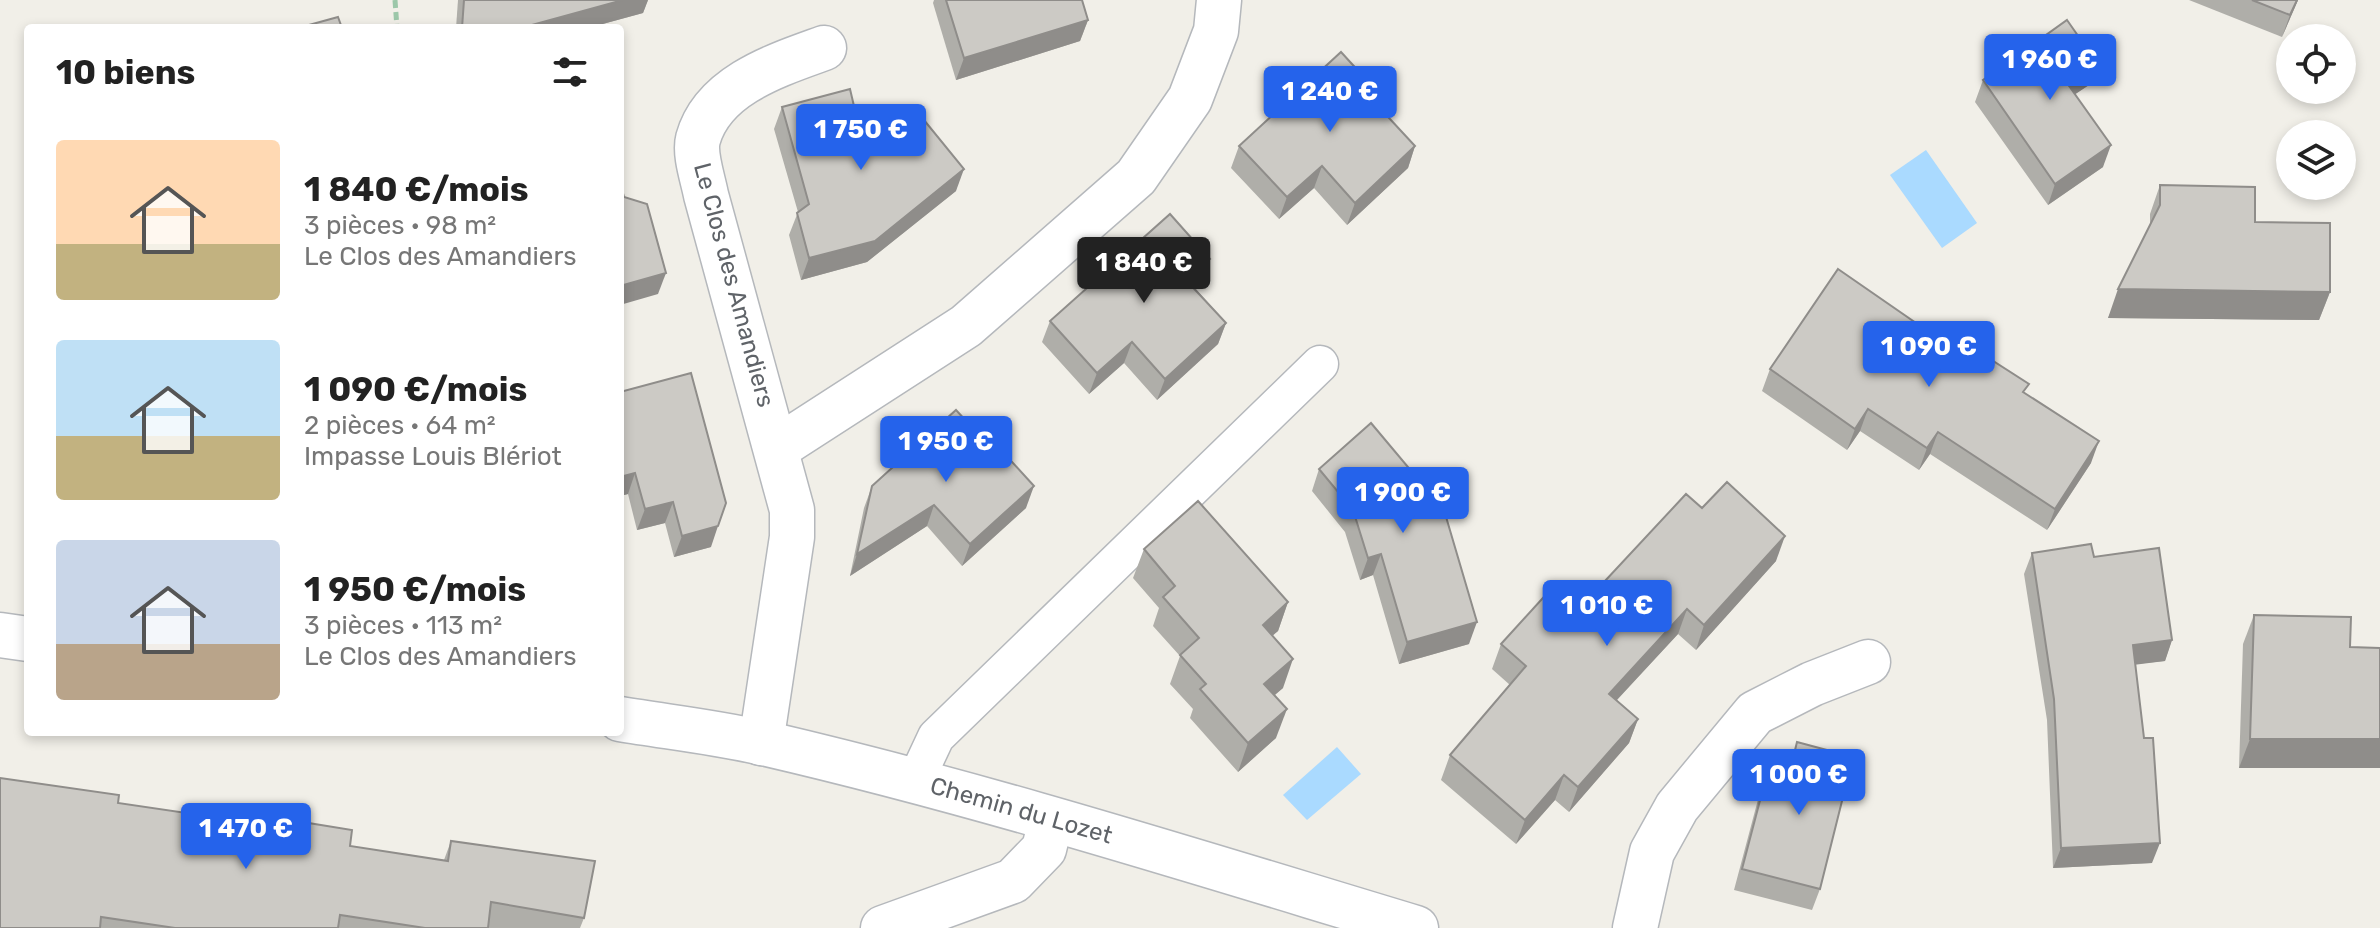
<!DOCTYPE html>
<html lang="fr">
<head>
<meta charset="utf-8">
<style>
	:root { --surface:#fff; --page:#f2f2f2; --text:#222; --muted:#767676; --accent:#2563eb }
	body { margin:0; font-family:Rubik,sans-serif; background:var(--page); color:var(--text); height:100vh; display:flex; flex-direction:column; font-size:30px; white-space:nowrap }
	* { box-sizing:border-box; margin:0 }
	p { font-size:26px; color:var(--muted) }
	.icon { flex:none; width:44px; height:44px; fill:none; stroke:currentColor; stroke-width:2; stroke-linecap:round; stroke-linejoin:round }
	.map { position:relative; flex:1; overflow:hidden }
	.panel { position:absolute; left:24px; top:24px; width:600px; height:712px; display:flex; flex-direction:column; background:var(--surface); border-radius:8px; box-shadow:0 4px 12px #0003 }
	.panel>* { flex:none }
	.buttons { position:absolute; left:2276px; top:24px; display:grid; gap:16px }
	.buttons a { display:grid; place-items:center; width:80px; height:80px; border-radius:50%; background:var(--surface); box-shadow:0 4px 12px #0003; font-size:40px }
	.price { position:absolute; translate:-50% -68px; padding:0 18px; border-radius:8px; background:var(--accent); color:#fff; font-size:26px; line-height:52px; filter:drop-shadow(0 2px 4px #0008) }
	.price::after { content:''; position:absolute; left:50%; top:48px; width:24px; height:18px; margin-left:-12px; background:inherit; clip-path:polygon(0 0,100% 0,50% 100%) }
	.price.on { background:#222; color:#fff }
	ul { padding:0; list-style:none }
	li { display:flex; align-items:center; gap:24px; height:200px; padding:0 32px }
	li span { display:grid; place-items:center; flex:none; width:224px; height:160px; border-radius:8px; color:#555 }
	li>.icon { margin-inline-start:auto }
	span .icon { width:96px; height:96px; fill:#fffc; stroke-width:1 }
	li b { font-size:34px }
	h2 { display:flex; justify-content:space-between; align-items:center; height:96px; padding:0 32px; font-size:34px }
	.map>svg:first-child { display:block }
	.water { fill:#aadaff }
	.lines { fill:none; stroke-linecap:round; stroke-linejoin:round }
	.service-casing { stroke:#b5b8bc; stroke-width:39 }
	.minor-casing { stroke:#b5b8bc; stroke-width:47 }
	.tertiary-casing { stroke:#b5b8bc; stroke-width:47 }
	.path { stroke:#9cc7a9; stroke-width:5; stroke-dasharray:8 4; stroke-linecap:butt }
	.service { stroke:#fff; stroke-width:36 }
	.minor { stroke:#fff; stroke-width:44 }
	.tertiary { stroke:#fff; stroke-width:44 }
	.wall { fill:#afaea9 }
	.shaded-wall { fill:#8f8d8a }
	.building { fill:#cccac5; stroke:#8f8d8a; stroke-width:2 }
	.labels { text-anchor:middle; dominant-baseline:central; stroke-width:6; stroke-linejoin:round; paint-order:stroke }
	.street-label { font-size:24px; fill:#5f6368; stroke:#fff }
</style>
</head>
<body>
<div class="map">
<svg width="2380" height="928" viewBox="0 0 2380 928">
	<rect width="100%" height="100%" fill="#f1efe8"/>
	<!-- water -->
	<g class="water">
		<path d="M1926 150 1977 223 1942 248 1890 175Z"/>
		<path d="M1337 747 1361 774 1307 820 1283 795Z"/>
	</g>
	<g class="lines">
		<!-- service casing -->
		<g class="service-casing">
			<path id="service" d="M914 784 936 737 1320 364"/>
		</g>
		<!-- minor casing -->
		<g class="minor-casing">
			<g id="minor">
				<path d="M777 448 966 326 1136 177 1190 99 1216 31 1219 0"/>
				<path d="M761 743 792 537V510L706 195C703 179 694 154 698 139 713 85 777 65 824 48"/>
				<path d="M883 928 1013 881 1044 849 1051 820"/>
				<path d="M1635 928 1652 852 1677 807 1755 713 1812 684 1868 662"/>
			</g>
		</g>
		<!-- tertiary casing -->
		<g class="tertiary-casing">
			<g id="tertiary">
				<path d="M0 635 28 639"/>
				<path id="s1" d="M620 719C668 727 716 732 763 743 983 794 1200 863 1416 928"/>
			</g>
		</g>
		<!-- path -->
		<path class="path" d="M395 0 397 28"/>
		<!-- service -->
		<use href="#service" class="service"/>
		<!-- minor -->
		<use href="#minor" class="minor"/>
		<!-- tertiary -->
		<use href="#tertiary" class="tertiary"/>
	</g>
	<!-- wall -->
	<g class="wall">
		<path d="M458 0H648L643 13 588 28H456Z"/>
		<path d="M934 0H1082L1088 20 1080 41 956 80 933 3Z"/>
		<path d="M2189 0H2298L2282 37Z"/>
		<path d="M2097 63 2089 85 2075 94 2103 167 2048 205 1975 102 1983 80Z"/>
		<path d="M782 107 864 149 956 191 867 262 801 280 789 235 798 212 774 129Z"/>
		<path d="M1380 109 1415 146 1408 168 1347 225 1314 188 1279 219 1231 168 1239 146Z"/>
		<path d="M2160 185 2255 222 2330 292 2319 320 2108 318 2150 226V214Z"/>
		<path d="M1202 280 1194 287 1226 323 1218 344 1157 400 1124 363 1089 394 1042 342 1050 321Z"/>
		<path d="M1932 334 2025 394 2091 463 2047 530 1930 454 1919 470 1860 431 1847 450 1762 391 1770 369Z"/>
		<path d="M620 392 711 547 674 557 665 523 637 530 628 494 620 496Z"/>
		<path d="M1319 469 1469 644 1399 664 1373 575 1360 580 1345 532 1312 491Z"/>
		<path d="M872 486 1026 508 962 566 927 526 850 576 864 508Z"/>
		<path d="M1702 508 1776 561 1696 650 1678 634 1617 700 1638 719 1629 743 1569 812 1555 800 1516 844 1441 780 1450 755 1510 685 1492 669 1501 644 1577 611Z"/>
		<path d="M1144 549 1288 602 1278 631 1272 635 1283 688 1274 695 1276 738 1238 772 1190 718 1193 709 1170 684 1180 656 1153 626 1159 608 1133 578Z"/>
		<path d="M2032 553 2094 557 2172 640 2165 661 2135 664 2144 738 2152 863 2053 868 2047 720 2024 574Z"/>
		<path d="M2254 615 2380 768H2239L2243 644Z"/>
		<path d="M1797 742 1820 889 1812 910 1734 890 1760 792 1768 770 1787 774Z"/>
		<path d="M118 803 293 829 296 821 350 846 444 860 451 841 584 918 580 928H0Z"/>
	</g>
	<!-- shaded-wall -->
	<g class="shaded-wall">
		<path d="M623 0H648L643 13 588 28H521Z"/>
		<path d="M2297 0H2298L2282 37 2290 15Z"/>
		<path d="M1088 20 1080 41 956 80 964 58Z"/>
		<path d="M2097 63 2089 85 2059 105 2067 83Z"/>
		<path d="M2111 145 2103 167 2048 205 2055 184Z"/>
		<path d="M1415 146 1408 168 1347 225 1355 203Z"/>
		<path d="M1322 166 1314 188 1279 219 1287 197Z"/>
		<path d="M964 169 956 191 867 262 801 280 809 258Z"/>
		<path d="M1210 259 1202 280 1179 301 1186 280Z"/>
		<path d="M666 273 658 294 620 305V286Z"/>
		<path d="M2118 289 2330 292 2319 320 2108 318Z"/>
		<path d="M1226 323 1218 344 1157 400 1165 379Z"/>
		<path d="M1132 342 1124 363 1089 394 1097 373Z"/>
		<path d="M1868 409 1860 431 1847 450 1855 429Z"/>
		<path d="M1938 432 1930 454 1919 470 1927 448Z"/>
		<path d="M2099 441 2091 463 2047 530 2055 509Z"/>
		<path d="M635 473 628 494 620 496V477Z"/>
		<path d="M1034 486 1026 508 962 566 970 544Z"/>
		<path d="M673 502 665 523 637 530 645 509Z"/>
		<path d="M934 505 927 526 850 576 857 554Z"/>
		<path d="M718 526 711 547 674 557 682 536Z"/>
		<path d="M1785 536 1776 561 1696 650 1704 625Z"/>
		<path d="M1381 554 1373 575 1360 580 1368 558Z"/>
		<path d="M1288 602 1278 631 1252 654 1263 625Z"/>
		<path d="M1687 609 1678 634 1600 718 1609 694Z"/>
		<path d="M1477 622 1469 644 1399 664 1407 642Z"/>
		<path d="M2172 640 2165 661 2125 666 2133 645Z"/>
		<path d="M1293 659 1283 688 1254 713 1264 684Z"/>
		<path d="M1287 709 1276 738 1238 772 1248 743Z"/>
		<path d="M1638 719 1629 743 1569 812 1578 787Z"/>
		<path d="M2250 739H2380V768H2239Z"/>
		<path d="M1564 775 1555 800 1516 844 1525 820Z"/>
		<path d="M2160 843 2152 863 2053 868 2061 848Z"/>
	</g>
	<!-- building -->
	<g class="building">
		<path d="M464 0H623L521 28H462Z"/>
		<path d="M946 0H1082L1088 20 964 58Z"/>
		<path d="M2252 0H2297L2290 15Z"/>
		<path d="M338 17 342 28H298Z"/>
		<path d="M2067 20 2097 63 2067 83 2111 145 2055 184 1983 80Z"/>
		<path d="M1341 52 1384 99 1377 105 1415 146 1355 203 1322 166 1287 197 1239 146Z"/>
		<path d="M850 89 864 149 915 109 964 169 875 241 809 258 797 213 809 204 782 107Z"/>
		<path d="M620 182 624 197 647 204 666 273 620 286Z"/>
		<path d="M2160 185 2255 187V222L2330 223V292L2118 289 2160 205Z"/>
		<path d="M1170 214 1210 259 1186 280 1226 323 1165 379 1132 342 1097 373 1050 321Z"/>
		<path d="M1838 269 1932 334 1937 325 2029 384 2023 392 2099 441 2055 509 1938 432 1927 448 1868 409 1855 429 1770 369Z"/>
		<path d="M691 373 726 503 718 526 682 536 673 502 645 509 635 473 620 477V392Z"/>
		<path d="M956 410 990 447 994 442 1034 486 970 544 934 505 857 554 872 486Z"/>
		<path d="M1371 423 1444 510 1477 622 1407 642 1381 554 1368 558 1353 510 1319 469Z"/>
		<path d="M1727 482 1785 536 1704 625 1687 609 1609 694 1638 719 1578 787 1564 775 1525 820 1450 755 1526 666 1501 644 1552 588 1577 611 1686 494 1702 508Z"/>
		<path d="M1198 501 1288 602 1263 625 1293 659 1264 684 1287 709 1248 743 1200 689 1206 684 1180 655 1199 638 1163 597 1175 586 1144 549Z"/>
		<path d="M2091 544 2094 557 2159 548 2172 640 2133 645 2144 738H2153L2160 843 2061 848 2054 699 2032 553Z"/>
		<path d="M2254 615 2351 617 2350 647 2380 648V739H2250Z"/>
		<path d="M1797 742 1853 757 1820 889 1742 869 1768 770 1789 775Z"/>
		<path d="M0 778 119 795 118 803 295 829 296 821 352 830 350 846 448 861 451 841 595 861 584 918 491 902 488 928H425L340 915 338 928H175L101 917 100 928H0Z"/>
	</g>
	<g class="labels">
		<!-- street labels -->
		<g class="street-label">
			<text transform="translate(734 285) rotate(75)">Le Clos des Amandiers</text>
			<text stroke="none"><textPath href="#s1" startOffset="412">Chemin du Lozet</textPath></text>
		</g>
	</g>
</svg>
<div class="buttons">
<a><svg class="icon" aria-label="locate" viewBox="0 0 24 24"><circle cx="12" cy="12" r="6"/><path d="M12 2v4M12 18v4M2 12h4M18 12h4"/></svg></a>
<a><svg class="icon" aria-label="layers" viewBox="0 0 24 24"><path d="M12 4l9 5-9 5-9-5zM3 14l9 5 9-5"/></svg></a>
</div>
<b class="price" style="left:2050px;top:102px">1 960 €</b>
<b class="price" style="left:1330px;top:134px">1 240 €</b>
<b class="price" style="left:861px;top:172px">1 750 €</b>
<b class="price on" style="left:1144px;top:305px">1 840 €</b>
<b class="price" style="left:1929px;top:389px">1 090 €</b>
<b class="price" style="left:946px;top:484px">1 950 €</b>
<b class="price" style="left:1403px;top:535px">1 900 €</b>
<b class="price" style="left:1607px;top:648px">1 010 €</b>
<b class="price" style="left:1799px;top:817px">1 000 €</b>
<b class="price" style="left:246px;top:871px">1 470 €</b>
<section class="panel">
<h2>10 biens<svg class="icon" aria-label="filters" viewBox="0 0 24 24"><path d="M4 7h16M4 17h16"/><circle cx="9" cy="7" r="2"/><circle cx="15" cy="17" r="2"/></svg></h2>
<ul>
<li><span style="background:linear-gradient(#ffd9b3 65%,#c2b280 0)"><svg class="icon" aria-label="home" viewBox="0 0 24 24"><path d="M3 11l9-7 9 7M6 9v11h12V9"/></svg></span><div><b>1 840 €/mois</b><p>3 pièces · 98 m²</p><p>Le Clos des Amandiers</p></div></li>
<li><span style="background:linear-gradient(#bfe0f5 60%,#c2b280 0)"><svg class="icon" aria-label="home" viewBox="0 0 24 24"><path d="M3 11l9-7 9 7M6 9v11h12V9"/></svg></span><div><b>1 090 €/mois</b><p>2 pièces · 64 m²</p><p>Impasse Louis Blériot</p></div></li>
<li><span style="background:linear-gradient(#c9d6e8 65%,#b9a48a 0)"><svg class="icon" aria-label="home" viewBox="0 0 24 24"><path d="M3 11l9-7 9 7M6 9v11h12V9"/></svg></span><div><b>1 950 €/mois</b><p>3 pièces · 113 m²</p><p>Le Clos des Amandiers</p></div></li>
</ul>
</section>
</div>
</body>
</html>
